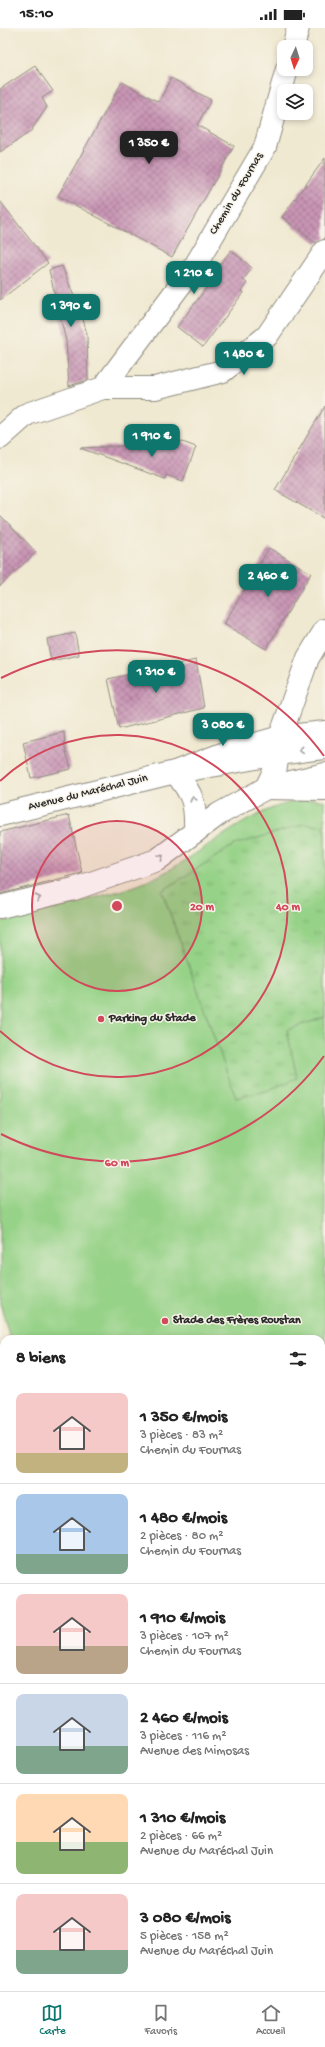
<!DOCTYPE html>
<html lang="fr">
<head>
<meta charset="utf-8">
<style>
	:root { --surface:#fff; --page:#f2f2f2; --text:#222; --muted:#767676; --line:#e0e0e0; --accent:#0f766e }
	body { margin:0; font-family:"Gochi Hand",sans-serif; background:var(--page); color:var(--text); height:100vh; display:flex; flex-direction:column; font-size:15px; white-space:nowrap }
	* { box-sizing:border-box; margin:0 }
	p { font-size:13px; color:var(--muted) }
	.icon { flex:none; width:22px; height:22px; fill:none; stroke:currentColor; stroke-width:2; stroke-linecap:round; stroke-linejoin:round }
	.map { position:relative; flex:1; overflow:hidden }
	.drawer { position:absolute; left:0px; top:1307px; width:325px; height:656px; display:flex; flex-direction:column; background:var(--surface); border-radius:12px 12px 0 0; box-shadow:0 2px 6px #0003 }
	.drawer>* { flex:none }
	.needle { width:26px; rotate:184deg }
	.controls { position:absolute; left:277px; top:12px; display:grid; gap:8px }
	.controls a { display:grid; place-items:center; width:36px; height:36px; border-radius:8px; background:var(--surface); box-shadow:0 2px 6px #0003; font-size:20px }
	.price { position:absolute; translate:-50% -34px; padding:0 9px; border-radius:8px; background:var(--accent); color:#fff; font-size:13px; line-height:26px; filter:drop-shadow(0 1px 2px #0008) }
	.price::after { content:''; position:absolute; left:50%; top:24px; width:12px; height:9px; margin-left:-6px; background:inherit; clip-path:polygon(0 0,100% 0,50% 100%) }
	.price.active { background:#222; color:#fff }
	ul { padding:0; list-style:none }
	li { display:flex; align-items:center; gap:12px; height:100px; padding:0 16px }
	li+li { border-top:1px solid var(--line) }
	li span { display:grid; place-items:center; flex:none; width:112px; height:80px; border-radius:8px; color:#555 }
	li>.icon { margin-inline-start:auto }
	span .icon { width:48px; height:48px; fill:#fffc; stroke-width:1 }
	li b { font-size:17px }
	h2 { display:flex; justify-content:space-between; align-items:center; height:48px; padding:0 16px; font-size:17px }
	.status { display:flex; justify-content:space-between; align-items:center; height:28px; padding:0 20px; background:var(--surface); direction:ltr }
	.status svg { height:11px; fill:currentColor }
	.menu { display:flex; justify-content:space-around; align-items:center; height:56px; border-top:1px solid var(--line); background:var(--surface); font-size:11px; color:var(--muted) }
	.menu a { display:grid; justify-items:center; gap:2px }
	.menu .active { color:var(--accent) }
	.map>svg:first-child { display:block }
	.grass { fill:#96d287; stroke:#607e59 }
	.park { fill:url(#park-tufts); stroke:#607e59 }
	.building { fill:url(#building-cross-hatch) }
	.lines { fill:none; stroke-linecap:round; stroke-linejoin:round }
	.minor-casing { stroke:#8e8a7e; stroke-width:24 }
	.secondary-casing { stroke:#8e8a7e; stroke-width:24 }
	.minor { stroke:#fff; stroke-width:22 }
	.secondary { stroke:#fff; stroke-width:22 }
	.oneway { stroke:#a0a0a0 }
	.ring { fill:none; stroke:#d1495b; stroke-width:2 }
	.poi-dot { fill:#d1495b; stroke:#f7f3e8; stroke-width:1.5 }
	.labels { text-anchor:middle; dominant-baseline:central; stroke-width:3; stroke-linejoin:round; paint-order:stroke }
	.street-label { font-size:12px; fill:#2b2b2b; stroke:#f7f3e8 }
	.poi-label { font-size:12px; font-weight:bold; fill:#2b2b2b; stroke:#f7f3e8; text-anchor:start }
	.centre { fill:#d1495b; stroke:#f7f3e8; stroke-width:2 }
	.ring-label { font-size:12px; text-anchor:middle; font-weight:bold; fill:#d1495b; stroke:#f7f3e8; stroke-width:3; stroke-linejoin:round; paint-order:stroke }
</style>
</head>
<body>
<div class="status"><b>15:10</b><svg viewBox="0 0 49 12"><path d="M0 12V9h3v3zM5 12V6h3v6zM10 12V3h3v9zM15 12V0h3v12zM26 1h20v11H26zM47 4h2v5h-2z"/></svg></div>
<div class="map">
<svg width="325" height="1963" viewBox="0 0 325 1963">
	<defs>
		<pattern id="park-tufts" width="24" height="20" patternUnits="userSpaceOnUse"><rect width="24" height="20" fill="#96d287"/><path d="M3 7l-1-3M5 7V3M7 7l1-3M15 17l-1-3M17 17v-4M19 17l1-3" fill="none" stroke="#81b475"/></pattern>
		<pattern id="building-cross-hatch" width="8" height="8" patternUnits="userSpaceOnUse"><rect width="8" height="8" fill="#c995b5"/><path d="M0 0l8 8M0 8l8-8" fill="none" stroke="#a37a93"/></pattern>
	</defs>
	<rect width="100%" height="100%" fill="#f7f3e8"/>
	<filter id="ink" filterUnits="userSpaceOnUse"><feTurbulence type="fractalNoise" baseFrequency=".025" numOctaves="2"/><feDisplacementMap in="SourceGraphic" scale="8" xChannelSelector="R" yChannelSelector="G"/><feConvolveMatrix kernelMatrix="1 2 1 2 8 2 1 2 1" color-interpolation-filters="sRGB"/></filter>
	<filter id="wash" filterUnits="userSpaceOnUse"><feTurbulence type="fractalNoise" baseFrequency=".012" numOctaves="4" result="noise"/><feDisplacementMap in="SourceGraphic" scale="16" xChannelSelector="R" yChannelSelector="G"/><feGaussianBlur stdDeviation="0.9" result="paint"/><feColorMatrix in="noise" values="0 0 0 0 0 0 0 0 0 0 0 0 0 0 0 0 0 1.4 0 .05"/><feComposite in="paint" operator="in"/></filter>
	<g filter="url(#wash)">
		<rect width="100%" height="100%" fill="#f0e9d1"/>
		<!-- grass -->
		<path class="grass" d="M315 771 325 773V1779L321 1781V1311H10L0 1275V894C29 887 57 879 86 872 108 866 131 861 152 851 206 826 253 773 315 771Z"/>
		<!-- park -->
		<path class="park" d="M305 796 325 799V989L287 1002 297 1050 266 1063 236 1070 162 863 234 817Z"/>
		<g id="blocks">
			<!-- building -->
			<g class="building">
				<path d="M35 38 53 63 42 70 47 79 30 104 0 124V61Z"/>
				<path d="M171 50 211 72 197 97 234 118 172 229 58 168 122 54 159 74Z"/>
				<path d="M325 130V211L316 215 282 189Z"/>
				<path d="M0 173 48 235 0 272Z"/>
				<path d="M231 222 252 240 243 252 247 255 241 263 243 265 203 319 177 299 210 255 207 253Z"/>
				<path d="M62 238 83 291 87 307 88 352 69 358 66 313 49 242Z"/>
				<path d="M325 378V491L275 462Z"/>
				<path d="M177 412 196 419 183 453 166 447 165 451 80 420 144 417Z"/>
				<path d="M0 487 36 524 0 558Z"/>
				<path d="M269 520 311 545 266 621 224 596Z"/>
				<path d="M75 605 79 627 51 633 47 611Z"/>
				<path d="M196 632 204 680 119 701 108 651Z"/>
				<path d="M64 704 65 720 71 741 31 750 23 714Z"/>
				<path d="M69 787 82 845 0 866V804Z"/>
			</g>
		</g>
	</g>
	<g filter="url(#ink)">
		<use href="#blocks" fill-opacity="0" stroke="#8e8a7e" stroke-width="1"/>
		<g class="lines">
			<!-- minor casing -->
			<g class="minor-casing">
				<g id="minor">
					<path d="M293 19 298 0"/>
					<path d="M103 360H155L223 343 267 308 325 223"/>
					<path d="M0 410 27 386 103 360 196 236 265 119 287 41"/>
					<path d="M325 602 308 630 280 709 276 739 266 760 325 761"/>
					<path d="M195 804C196 774 193 767 175 744 225 736 275 725 325 720"/>
					<path d="M0 1367 4 1382"/>
					<path d="M0 1571 4 1568"/>
					<path d="M244 1959 247 1963"/>
					<path d="M308 1963 313 1959"/>
				</g>
			</g>
			<!-- secondary casing -->
			<g class="secondary-casing">
				<g id="secondary">
					<path d="M0 787 175 744 222 726 280 709 325 704"/>
					<path d="M0 879 74 861 157 832 219 786 266 760 325 746"/>
				</g>
			</g>
			<!-- minor -->
			<use href="#minor" class="minor"/>
			<!-- secondary -->
			<use href="#secondary" class="secondary"/>
		</g>
		<!-- one-way arrows -->
		<defs><path id="oneway-chevron" d="M-2-3.5L2.5 0L-2 3.5" fill="none" stroke-width="1.6" stroke-linecap="round" stroke-linejoin="round"/></defs>
		<g class="oneway">
			<use href="#oneway-chevron" transform="translate(301 722) rotate(175)"/>
			<use href="#oneway-chevron" transform="translate(193 771) rotate(-105)"/>
			<use href="#oneway-chevron" transform="translate(161 829) rotate(-34)"/>
			<use href="#oneway-chevron" transform="translate(38 870) rotate(-14)"/>
		</g>
	</g>
	<!-- distance rings -->
	<circle cx="117" cy="878" r="85" fill="#d1495b" fill-opacity=".12"/>
	<g class="ring">
		<circle cx="117" cy="878" r="85"/>
		<path d="M0 753A171 171 0 1 1 0 1003"/>
		<path d="M324 1028A256 256 0 0 1 1 1106M1 650A256 256 0 0 1 324 728"/>
	</g>
	<!-- markers -->
	<g class="poi-dot">
		<circle cx="101" cy="991" r="4"/>
		<circle cx="165" cy="1293" r="4"/>
	</g>
	<g class="labels">
		<!-- street labels -->
		<g class="street-label">
			<text transform="translate(237 166) rotate(-59)">Chemin du Fournas</text>
			<text transform="translate(88 765) rotate(-14)">Avenue du Maréchal Juin</text>
		</g>
		<!-- poi labels -->
		<g class="poi-label">
			<text x="109" y="991">Parking du Stade</text>
			<text x="173" y="1293">Stade des Frères Roustan</text>
		</g>
	</g>
	<circle cx="117" cy="878" r="6" class="centre"/>
	<g class="ring-label">
		<text x="202" y="882">20 m</text>
		<text x="288" y="882">40 m</text>
		<text x="117" y="1138">60 m</text>
	</g>
</svg>
<div class="controls">
<a><svg class="needle" viewBox="-14 -14 28 28"><path d="M0-13l5 13h-10z" fill="#e53935"/><path d="M0 13l5-13h-10z" fill="#767676"/></svg></a>
<a><svg class="icon" aria-label="layers" viewBox="0 0 24 24"><path d="M12 4l9 5-9 5-9-5zM3 14l9 5 9-5"/></svg></a>
</div>
<b class="price active" style="left:149px;top:137px">1 350 €</b>
<b class="price" style="left:194px;top:267px">1 210 €</b>
<b class="price" style="left:71px;top:300px">1 390 €</b>
<b class="price" style="left:244px;top:348px">1 480 €</b>
<b class="price" style="left:152px;top:430px">1 910 €</b>
<b class="price" style="left:268px;top:570px">2 460 €</b>
<b class="price" style="left:156px;top:666px">1 310 €</b>
<b class="price" style="left:223px;top:719px">3 080 €</b>
<section class="drawer">
<h2>8 biens<svg class="icon" aria-label="filters" viewBox="0 0 24 24"><path d="M4 7h16M4 17h16"/><circle cx="9" cy="7" r="2"/><circle cx="15" cy="17" r="2"/></svg></h2>
<ul>
<li><span style="background:linear-gradient(#f6c9c9 75%,#c2b280 0)"><svg class="icon" aria-label="home" viewBox="0 0 24 24"><path d="M3 11l9-7 9 7M6 9v11h12V9"/></svg></span><div><b>1 350 €/mois</b><p>3 pièces · 83 m²</p><p>Chemin du Fournas</p></div></li>
<li><span style="background:linear-gradient(#a9c7e8 75%,#7fa58c 0)"><svg class="icon" aria-label="home" viewBox="0 0 24 24"><path d="M3 11l9-7 9 7M6 9v11h12V9"/></svg></span><div><b>1 480 €/mois</b><p>2 pièces · 80 m²</p><p>Chemin du Fournas</p></div></li>
<li><span style="background:linear-gradient(#f6c9c9 65%,#b9a48a 0)"><svg class="icon" aria-label="home" viewBox="0 0 24 24"><path d="M3 11l9-7 9 7M6 9v11h12V9"/></svg></span><div><b>1 910 €/mois</b><p>3 pièces · 107 m²</p><p>Chemin du Fournas</p></div></li>
<li><span style="background:linear-gradient(#c9d6e8 65%,#7fa58c 0)"><svg class="icon" aria-label="home" viewBox="0 0 24 24"><path d="M3 11l9-7 9 7M6 9v11h12V9"/></svg></span><div><b>2 460 €/mois</b><p>3 pièces · 116 m²</p><p>Avenue des Mimosas</p></div></li>
<li><span style="background:linear-gradient(#ffd9b3 60%,#8fb573 0)"><svg class="icon" aria-label="home" viewBox="0 0 24 24"><path d="M3 11l9-7 9 7M6 9v11h12V9"/></svg></span><div><b>1 310 €/mois</b><p>2 pièces · 66 m²</p><p>Avenue du Maréchal Juin</p></div></li>
<li><span style="background:linear-gradient(#f6c9c9 70%,#7fa58c 0)"><svg class="icon" aria-label="home" viewBox="0 0 24 24"><path d="M3 11l9-7 9 7M6 9v11h12V9"/></svg></span><div><b>3 080 €/mois</b><p>5 pièces · 158 m²</p><p>Avenue du Maréchal Juin</p></div></li>
</ul>
</section>
</div>
<nav class="menu">
<a class="active"><svg class="icon" aria-label="map" viewBox="0 0 24 24"><path d="M3 6l6-2 6 2 6-2v14l-6 2-6-2-6 2zM9 4v14M15 6v14"/></svg>Carte</a>
<a><svg class="icon" aria-label="saved" viewBox="0 0 24 24"><path d="M7 4h10v16l-5-4-5 4z"/></svg>Favoris</a>
<a><svg class="icon" aria-label="home" viewBox="0 0 24 24"><path d="M3 11l9-7 9 7M6 9v11h12V9"/></svg>Accueil</a>
</nav>
</body>
</html>
